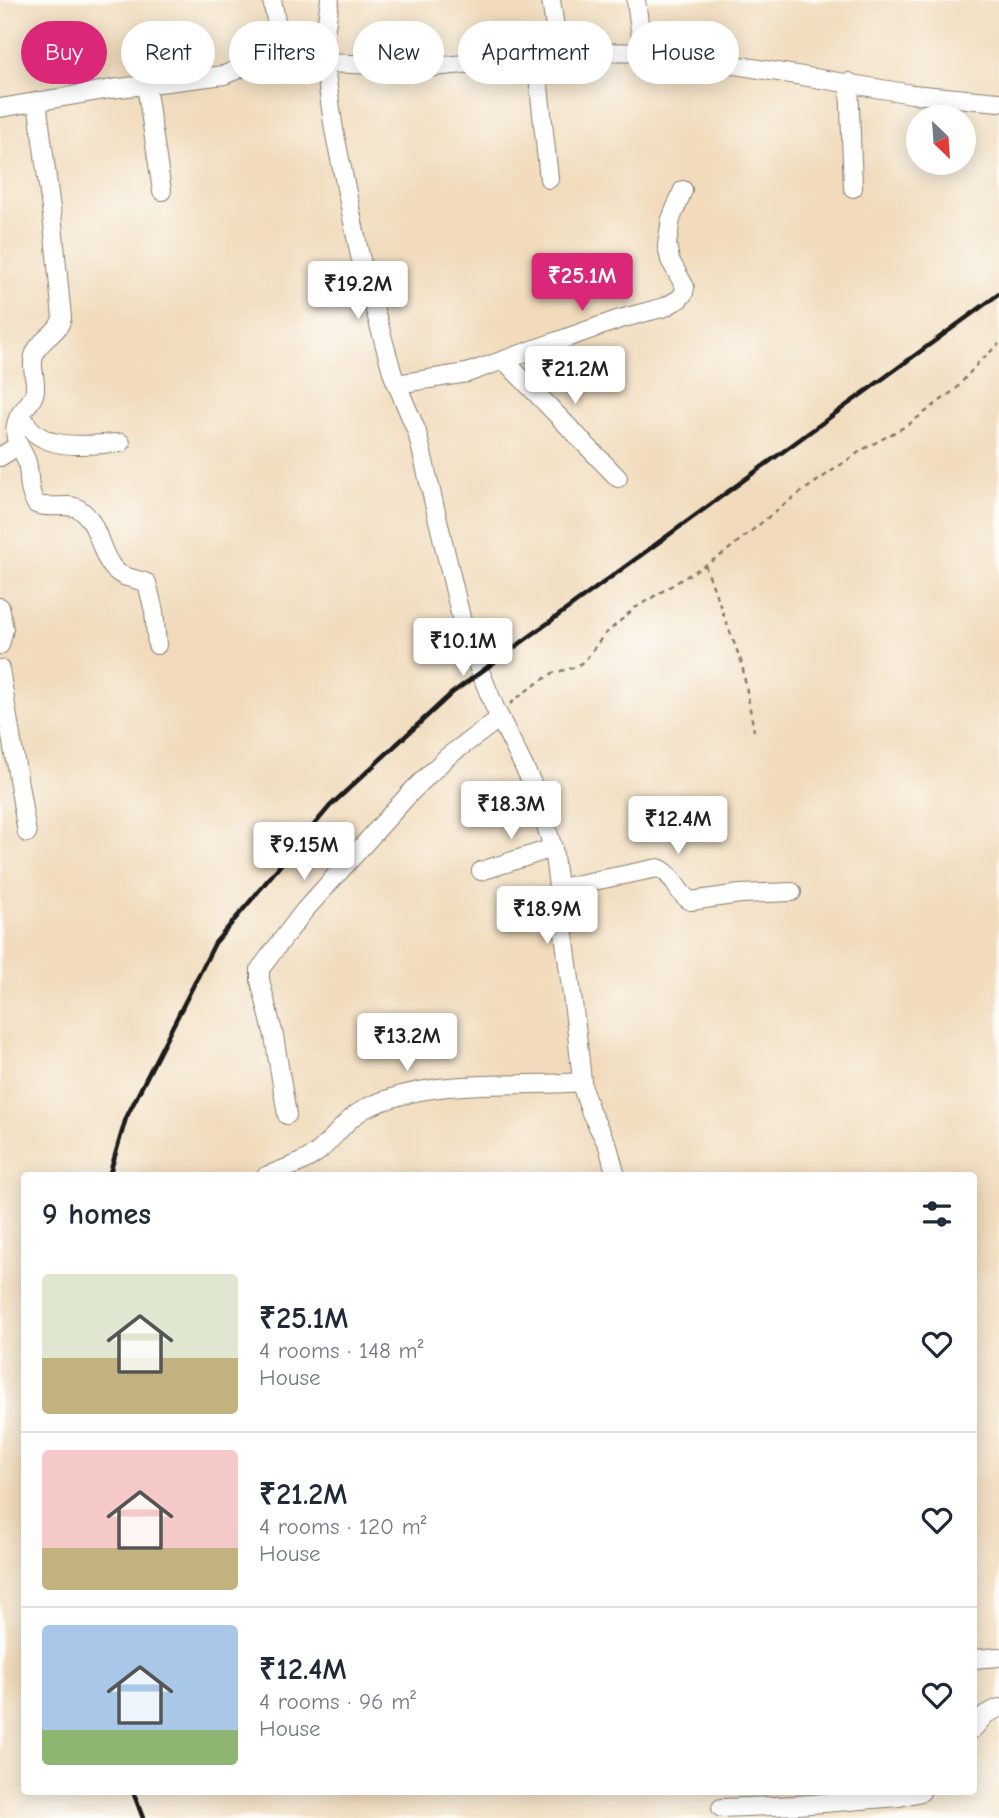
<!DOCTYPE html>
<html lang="en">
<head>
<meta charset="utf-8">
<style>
	:root { --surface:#fff; --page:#f2f2f3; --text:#1f2937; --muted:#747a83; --line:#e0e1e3; --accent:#db2777 }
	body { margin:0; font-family:"Comic Neue",sans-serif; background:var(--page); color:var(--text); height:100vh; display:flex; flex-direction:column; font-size:26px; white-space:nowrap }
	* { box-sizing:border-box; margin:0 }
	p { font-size:23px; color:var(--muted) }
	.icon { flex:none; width:38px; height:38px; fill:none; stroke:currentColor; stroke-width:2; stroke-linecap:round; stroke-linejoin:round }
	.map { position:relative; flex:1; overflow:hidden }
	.details { position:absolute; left:21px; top:1172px; width:956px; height:623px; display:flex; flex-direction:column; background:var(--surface); border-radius:7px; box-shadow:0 4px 18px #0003 }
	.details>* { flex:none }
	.hud { position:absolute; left:21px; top:21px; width:957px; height:63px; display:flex; gap:14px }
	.needle { width:46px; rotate:155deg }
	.controls { position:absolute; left:906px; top:105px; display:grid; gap:14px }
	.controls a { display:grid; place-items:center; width:70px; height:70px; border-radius:50%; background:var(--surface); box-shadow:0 4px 18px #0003; font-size:35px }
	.price { position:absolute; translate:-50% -60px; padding:0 16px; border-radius:7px; background:#fff; color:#222; font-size:23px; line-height:46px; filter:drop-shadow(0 2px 4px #0008) }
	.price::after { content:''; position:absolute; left:50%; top:42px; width:21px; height:16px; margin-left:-10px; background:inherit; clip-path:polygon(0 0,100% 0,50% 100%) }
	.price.current { background:var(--accent); color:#fff }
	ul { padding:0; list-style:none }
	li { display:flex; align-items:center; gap:21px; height:175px; padding:0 21px }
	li+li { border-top:2px solid var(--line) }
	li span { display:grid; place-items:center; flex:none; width:196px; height:140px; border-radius:7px; color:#555 }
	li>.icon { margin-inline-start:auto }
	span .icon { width:84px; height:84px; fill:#fffc; stroke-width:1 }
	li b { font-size:30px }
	h2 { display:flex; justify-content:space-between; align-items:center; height:84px; padding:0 21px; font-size:30px }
	.tag { padding:0 24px; border-radius:32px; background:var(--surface); box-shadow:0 4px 18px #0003; font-size:24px; line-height:63px }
	.tag.current { background:var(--accent); color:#fff }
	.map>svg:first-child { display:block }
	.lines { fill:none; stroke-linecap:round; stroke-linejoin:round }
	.minor-casing { stroke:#867c6c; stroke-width:20 }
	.path { stroke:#867c6c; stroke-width:2.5; stroke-dasharray:5 5; stroke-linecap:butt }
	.minor { stroke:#fff; stroke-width:18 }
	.rail { stroke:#1c1c1c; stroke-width:4.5 }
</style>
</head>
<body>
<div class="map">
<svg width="999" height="1818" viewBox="0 0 999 1818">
	<rect width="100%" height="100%" fill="#fdfcf7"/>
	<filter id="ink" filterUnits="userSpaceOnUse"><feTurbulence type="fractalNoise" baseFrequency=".0143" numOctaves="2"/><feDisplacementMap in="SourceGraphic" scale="14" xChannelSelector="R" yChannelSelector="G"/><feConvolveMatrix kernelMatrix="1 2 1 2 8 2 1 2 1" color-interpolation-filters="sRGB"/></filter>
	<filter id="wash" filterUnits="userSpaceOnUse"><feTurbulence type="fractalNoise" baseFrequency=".00686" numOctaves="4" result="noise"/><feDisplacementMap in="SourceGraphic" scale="28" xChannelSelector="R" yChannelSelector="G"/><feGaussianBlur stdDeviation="1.57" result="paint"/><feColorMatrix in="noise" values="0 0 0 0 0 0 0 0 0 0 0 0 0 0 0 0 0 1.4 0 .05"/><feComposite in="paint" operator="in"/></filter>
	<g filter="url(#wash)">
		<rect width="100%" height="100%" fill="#f1dbbc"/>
	</g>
	<g filter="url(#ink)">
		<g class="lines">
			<!-- minor casing -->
			<g class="minor-casing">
				<g id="minor">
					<path d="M272 0 282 50"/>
					<path d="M330 0 323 47 326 74 334 130 360 256 393 375 417 432 465 634 495 708 534 787 553 848 577 1034 583 1090 591 1113 608 1146 616 1176"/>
					<path d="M551 0 559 55"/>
					<path d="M636 0 643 53"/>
					<path d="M536 58 549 179"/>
					<path d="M325 63 433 67 593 52 662 53 912 94 999 102"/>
					<path d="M849 82 853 188"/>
					<path d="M146 85 162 191"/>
					<path d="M37 101 53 224 62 318C59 333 42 338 36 351 29 365 36 375 35 389 35 402 20 409 17 421 10 443 26 450 28 467 30 481 28 491 36 504 50 510 67 502 79 509 100 522 99 556 116 571 124 579 137 578 147 583L154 611 157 645"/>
					<path d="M0 108 111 89 224 75 268 57 326 27"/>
					<path d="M504 360 618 478"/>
					<path d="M397 384 467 373 620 319 665 307 679 299 684 293 685 287 670 260 667 245 671 219 683 190"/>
					<path d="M21 413C37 455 85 444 121 443"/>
					<path d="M0 457 17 446"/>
					<path d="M0 607 4 629 0 645"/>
					<path d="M0 669 27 833"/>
					<path d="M481 871 553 848"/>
					<path d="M559 888 658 868C674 873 676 894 691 901L740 894 792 892"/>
					<path d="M287 1115 274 1036 260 980V969L304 911 411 792 447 757 500 718"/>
					<path d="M266 1176C284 1169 304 1163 319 1151 335 1137 347 1118 366 1108 434 1076 509 1088 582 1082"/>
					<path d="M973 1659 999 1657"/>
					<path d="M973 1729 986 1714 999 1708"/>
					<path d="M721 1808 798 1805 899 1797 921 1792"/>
				</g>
			</g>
			<!-- path -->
			<g class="path">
				<path d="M705 565 742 664 754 731"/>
				<path d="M510 704 530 688 553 673 576 667 586 659 604 635 635 608 723 554 787 502 862 450 908 425 956 389 978 363 999 344"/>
			</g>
			<!-- minor -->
			<use href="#minor" class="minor"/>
			<!-- rail -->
			<g class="rail">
				<path d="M109 1176 126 1118 215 943 330 806 452 693 999 294"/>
				<path d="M133 1792 143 1818"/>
			</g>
		</g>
	</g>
</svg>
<div class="controls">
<a><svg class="needle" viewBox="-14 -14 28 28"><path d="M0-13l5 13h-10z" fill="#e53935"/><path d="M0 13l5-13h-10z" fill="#747a83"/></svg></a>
</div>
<b class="price current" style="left:582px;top:313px">₹25.1M</b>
<b class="price" style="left:358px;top:321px">₹19.2M</b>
<b class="price" style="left:575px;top:406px">₹21.2M</b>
<b class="price" style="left:463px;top:678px">₹10.1M</b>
<b class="price" style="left:511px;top:841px">₹18.3M</b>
<b class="price" style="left:678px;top:856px">₹12.4M</b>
<b class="price" style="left:304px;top:882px">₹9.15M</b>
<b class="price" style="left:547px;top:946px">₹18.9M</b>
<b class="price" style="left:407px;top:1073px">₹13.2M</b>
<div class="hud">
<a class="tag current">Buy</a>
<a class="tag">Rent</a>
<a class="tag">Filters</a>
<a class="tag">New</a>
<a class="tag">Apartment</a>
<a class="tag">House</a>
</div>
<section class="details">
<h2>9 homes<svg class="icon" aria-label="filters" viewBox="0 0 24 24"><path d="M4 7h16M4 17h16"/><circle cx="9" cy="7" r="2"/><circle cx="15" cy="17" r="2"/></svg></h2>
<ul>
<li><span style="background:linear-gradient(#dfe7d0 60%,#c2b280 0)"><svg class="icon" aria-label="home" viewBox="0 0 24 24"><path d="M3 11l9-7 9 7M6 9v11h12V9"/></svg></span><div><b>₹25.1M</b><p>4 rooms · 148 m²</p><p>House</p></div><svg class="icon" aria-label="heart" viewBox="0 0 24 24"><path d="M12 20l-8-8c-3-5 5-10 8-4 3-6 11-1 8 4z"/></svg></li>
<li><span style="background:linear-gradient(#f6c9c9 70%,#c2b280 0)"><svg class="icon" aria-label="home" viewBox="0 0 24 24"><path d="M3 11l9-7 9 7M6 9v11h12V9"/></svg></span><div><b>₹21.2M</b><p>4 rooms · 120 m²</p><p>House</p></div><svg class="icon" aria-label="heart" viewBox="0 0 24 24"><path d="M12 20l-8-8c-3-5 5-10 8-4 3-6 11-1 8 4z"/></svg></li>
<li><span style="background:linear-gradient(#a9c7e8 75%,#8fb573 0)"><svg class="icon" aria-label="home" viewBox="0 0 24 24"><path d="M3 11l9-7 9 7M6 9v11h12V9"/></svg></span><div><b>₹12.4M</b><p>4 rooms · 96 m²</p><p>House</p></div><svg class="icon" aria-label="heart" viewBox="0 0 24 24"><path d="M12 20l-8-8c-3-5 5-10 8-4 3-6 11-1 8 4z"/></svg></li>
</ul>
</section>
</div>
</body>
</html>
